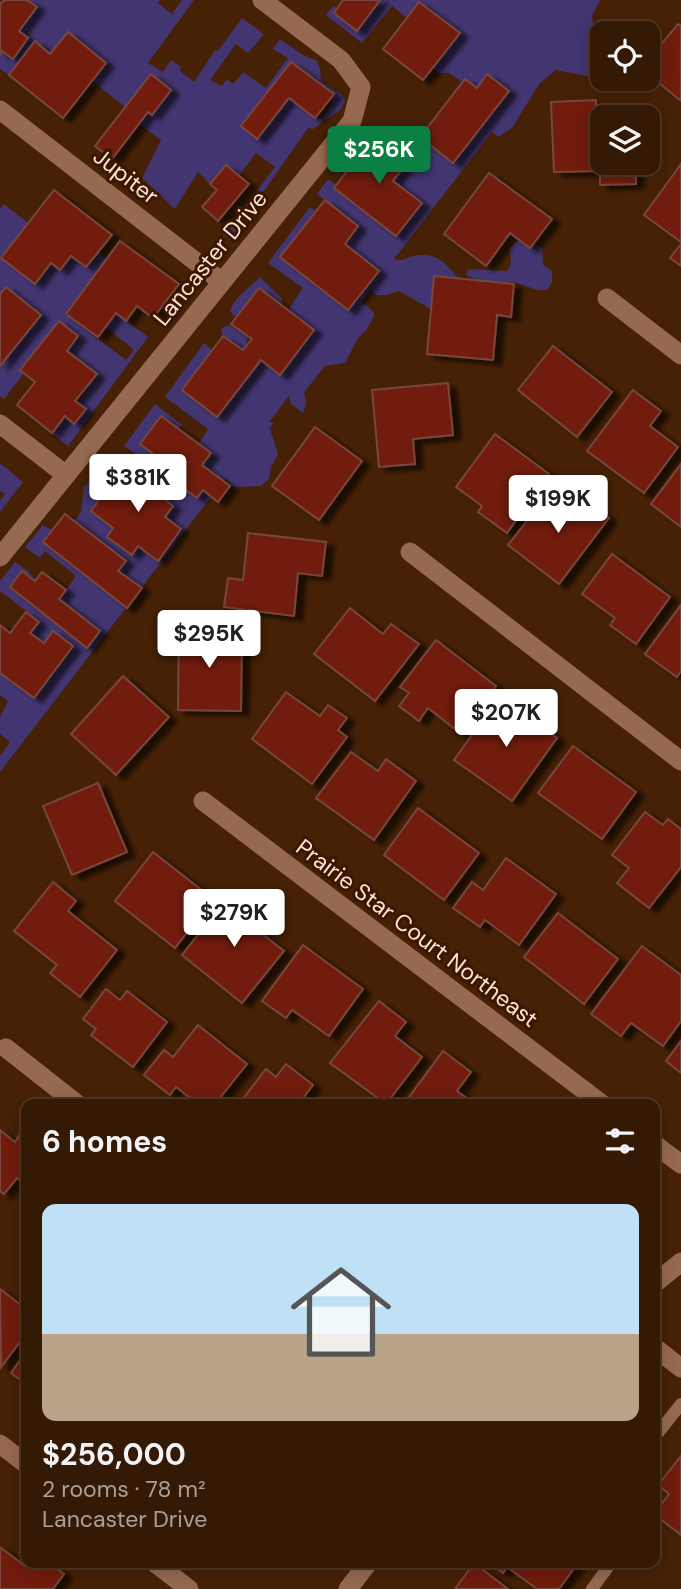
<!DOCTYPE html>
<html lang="en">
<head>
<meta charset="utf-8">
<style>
	:root { --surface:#341904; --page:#3f2613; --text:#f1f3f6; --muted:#a9a09a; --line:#4e3826; --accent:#0b8043 }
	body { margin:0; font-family:"DM Sans",sans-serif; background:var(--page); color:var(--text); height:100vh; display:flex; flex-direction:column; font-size:26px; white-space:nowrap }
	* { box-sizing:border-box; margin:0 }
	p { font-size:23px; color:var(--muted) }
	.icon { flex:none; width:38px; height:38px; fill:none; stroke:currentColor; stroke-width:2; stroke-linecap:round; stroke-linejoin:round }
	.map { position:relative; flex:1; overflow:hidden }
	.panel { position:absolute; left:21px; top:1099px; width:639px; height:469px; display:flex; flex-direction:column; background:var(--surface); border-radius:14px; box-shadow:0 4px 18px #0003,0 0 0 2px var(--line) }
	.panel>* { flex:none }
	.tools { position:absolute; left:590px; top:21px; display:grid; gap:14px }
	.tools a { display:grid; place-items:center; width:70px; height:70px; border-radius:14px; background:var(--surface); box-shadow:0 4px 18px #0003,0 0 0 2px var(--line); font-size:35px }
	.price { position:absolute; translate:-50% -60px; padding:0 16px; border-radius:7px; background:#fff; color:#222; font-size:23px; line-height:46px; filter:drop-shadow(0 2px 4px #0008) }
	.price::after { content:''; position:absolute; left:50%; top:42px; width:21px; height:16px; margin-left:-10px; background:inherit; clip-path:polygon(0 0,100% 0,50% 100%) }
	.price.active { background:var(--accent); color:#fff }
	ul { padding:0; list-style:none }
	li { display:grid; align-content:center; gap:14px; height:371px; padding:0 21px }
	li+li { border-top:2px solid var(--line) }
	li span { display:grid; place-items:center; height:217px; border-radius:14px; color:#555 }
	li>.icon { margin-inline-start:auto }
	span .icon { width:126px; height:126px; fill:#fffc; stroke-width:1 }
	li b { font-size:30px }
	h2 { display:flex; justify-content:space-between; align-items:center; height:84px; padding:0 21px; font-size:30px }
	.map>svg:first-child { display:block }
	.green { fill:#433571; fill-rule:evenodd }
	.building { fill:#711c0d; stroke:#77473d; stroke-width:2; filter:url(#shadow) }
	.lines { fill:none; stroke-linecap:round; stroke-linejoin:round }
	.service { stroke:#966a50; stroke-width:12 }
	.minor { stroke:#966a50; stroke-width:19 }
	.labels { text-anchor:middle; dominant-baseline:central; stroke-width:6; stroke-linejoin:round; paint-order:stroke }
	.street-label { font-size:23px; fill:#fbe2d3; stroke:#3b1600 }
</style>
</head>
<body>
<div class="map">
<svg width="681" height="1589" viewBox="0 0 681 1589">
	<defs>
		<filter id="shadow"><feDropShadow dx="8" dy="4.5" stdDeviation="2" flood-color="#0009"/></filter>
	</defs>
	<rect width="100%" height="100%" fill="#462105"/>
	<!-- green -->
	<g class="green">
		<path d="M27 0H160L158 3 172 14 182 0H194L148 63 163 72 171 60 181 67 180 71 194 82 215 50 218 51 242 18 264 34 248 53 236 44 210 80 222 86 227 79 233 84 243 72 266 88 288 58 273 49 280 39 306 57 316 60 320 68 321 81 342 95 345 101 340 110 313 129 308 128 230 240 223 235 275 167 256 153 239 176 226 165 210 184 198 172 175 209 142 178 161 140 139 124 171 90 125 107 92 81 106 62 92 51 84 52 66 35 50 54 35 42 9 75 0 69V55L2 51 13 59 28 39 19 31 37 7ZM291 62C301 70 327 85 332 97 334 103 327 112 323 118H315L289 98 258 139 241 126Z"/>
		<path d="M380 0H600L592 16 594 27 610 33H602V68L600 72 587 76 556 70 539 84 512 128 498 137 492 132 394 259C401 261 403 260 410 257 436 249 446 264 461 281L436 299 429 308 399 291 387 295H376L371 290 361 303 366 305 375 314 366 331 358 338 345 363 325 366 304 392 306 403 303 413 291 404 289 396 270 421 273 424 270 429 278 454 271 467 269 479 261 486 234 487 226 478 224 481 230 486 218 502 211 497 0 772V756L10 742 0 734V717L8 701 0 695V673L34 698 73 647 53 631 44 643 30 633 39 621 0 591V581L15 562 37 578 35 581 22 571 10 587 86 648 100 631 59 599 76 576 45 551 40 558 25 547 43 525 52 530 43 543 123 605 136 584 118 571 125 561 74 521 81 512 84 487 89 482 101 485 121 459 143 475 139 481 123 469 113 528 107 537 132 555 138 546 158 560 181 529 165 517 173 505 154 491 166 475 124 446 155 404 182 425 179 429 141 444 183 476 178 484 197 498 203 490 207 494 220 478 202 465 211 453 199 444 208 429 165 397 204 343 212 350 182 390 217 416 256 366 224 342 221 329 228 325 248 336 246 342 266 360 265 363 280 375 310 335 304 331 288 310 303 288 268 263 310 207 316 211 280 258 345 308 351 307 367 285 345 244 358 226 317 194 328 179 336 185 334 188 396 236 422 203 393 181 424 141 453 163 488 118V75L477 88 465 79 462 82 449 73H438L433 68 460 33 420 2 407 18 392 6 362 43 326 15 333 6 337 8 334 13 357 31Z"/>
		<path d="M4 204 28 223 35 283 51 263 60 269 71 256 86 267 98 253 106 259 66 315 126 360 134 350 106 327 116 313 148 337 68 446 52 433 65 416 85 409 78 403 97 374 67 351 21 370 24 373 4 399 0 396V366L41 315 6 287 0 294V209Z"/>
		<path d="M519 240H529L542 248 543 265 552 271V282L547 290H537L514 282 480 281 466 275 468 269 507 271 511 263 510 248Z"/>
		<path d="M260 277 282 299V306L263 292 242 314 234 316 230 311C234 297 250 288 260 277Z"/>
		<path d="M0 463 23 482 0 512V501L5 494 0 491Z"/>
	</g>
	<!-- building -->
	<g class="building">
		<path d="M5 0H27L37 7 19 31 28 38 13 59 2 51 0 55V4Z"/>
		<path d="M343 0H380L357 31 334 13Z"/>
		<path d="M419 2 460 33 423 80 383 49Z"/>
		<path d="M678 24 681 26V101L648 74V60Z"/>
		<path d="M68 32 106 63 63 118 9 75 35 41 50 54Z"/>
		<path d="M291 62 334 94 315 118 289 98 257 139 241 126Z"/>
		<path d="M151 74 171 90 152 115 148 112 112 159 95 146Z"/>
		<path d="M487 74 509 91 453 163 420 137 465 79 477 88Z"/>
		<path d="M596 100V105L633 104 634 117H602V163H635L636 184 600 185V171L554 172 551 102Z"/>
		<path d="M375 135 409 161 393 181 422 203 396 236 334 188Z"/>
		<path d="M681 164V242L644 215Z"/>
		<path d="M226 165 249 184 218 221 202 207 217 190 210 184Z"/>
		<path d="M489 173 552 219 530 248 510 233 486 266 444 234Z"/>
		<path d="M54 190 112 235 86 267 71 256 60 270 51 263 35 284 1 258Z"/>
		<path d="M325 200 358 226 345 244 379 271 348 310 280 257Z"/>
		<path d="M120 241 179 284 153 318 137 306 126 321 116 313 98 337 66 314Z"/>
		<path d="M681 244V266L670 258Z"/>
		<path d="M434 276 514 284 511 317 497 315 493 360 427 354Z"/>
		<path d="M6 287 41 315 0 366V294Z"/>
		<path d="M259 288 314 330 280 375 261 360 217 417 182 390 223 336 243 350 252 339 231 324Z"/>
		<path d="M59 321 78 336 67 351 97 374 75 401 86 409 74 424 65 416 52 433 17 405 35 382 20 370Z"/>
		<path d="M553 346 612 392 577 437 518 390Z"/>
		<path d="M448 383 453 435 413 439 415 464 379 467 372 390Z"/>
		<path d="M633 390 661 411 650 426 678 447 644 493 587 451Z"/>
		<path d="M161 416 211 453 202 465 230 486 218 502 203 490 197 498 177 483 183 476 140 444Z"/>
		<path d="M315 427 362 461 319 520 272 486Z"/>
		<path d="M495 434 549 474 507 533 478 512 482 506 456 487Z"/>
		<path d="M681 464V527L651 504Z"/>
		<path d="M149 467 165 478 154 491 173 506 165 517 181 529 158 561 138 546 132 555 107 537 113 528 91 511 123 468 139 481Z"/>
		<path d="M549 493 568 508 578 494 609 518 559 584 508 545Z"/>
		<path d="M65 514 126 561 118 571 142 588 127 608 43 542Z"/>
		<path d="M248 533 326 542 322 576 298 573 294 616 224 607 228 578 243 580Z"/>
		<path d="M612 554 670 597 636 644 610 625 615 618 582 594Z"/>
		<path d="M22 571 35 581 42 572 66 590 59 599 100 631 87 648 10 587Z"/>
		<path d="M681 605V671L677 677 645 654Z"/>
		<path d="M350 608 383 634 391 624 419 644 375 701 314 654Z"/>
		<path d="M26 612 39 622 30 633 44 643 53 631 73 646 34 698 0 673V625L10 633Z"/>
		<path d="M179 620H202V634L242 635 241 711 178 710Z"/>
		<path d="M436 640 496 686 460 733 428 708 419 721 399 706 409 693 400 687Z"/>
		<path d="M123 676 169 717 116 775 71 734Z"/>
		<path d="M286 692 320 716 328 705 347 718 338 730 347 737 312 784 252 739Z"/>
		<path d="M499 697 557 738 512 801 454 760Z"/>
		<path d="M573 746 636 792 602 839 538 793Z"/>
		<path d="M351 752 378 771 386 759 416 781 374 840 316 798Z"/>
		<path d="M98 783 127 852 72 875 43 806Z"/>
		<path d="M418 808 479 853 444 900 384 855Z"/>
		<path d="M645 812 663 825 668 819 681 829V867L649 908 617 883 629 868 612 855Z"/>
		<path d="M153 852 213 899 175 948 115 901Z"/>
		<path d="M506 858 556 894 519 945 485 920 480 927 453 908 472 882 483 890Z"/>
		<path d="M53 882 76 901 68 911 117 950 80 997 50 973 57 965 14 931Z"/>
		<path d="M233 891 261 914 252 926 284 951 242 1003 182 955Z"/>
		<path d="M558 913 618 959 584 1004 524 957Z"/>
		<path d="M303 945 363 989 329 1036 292 1010 286 1018 262 1001Z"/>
		<path d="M642 946 681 975V1021L663 1046 631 1023 621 1036 591 1014Z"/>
		<path d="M106 989 120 1000 127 991 167 1022 133 1067 91 1035 96 1029 83 1019Z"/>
		<path d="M379 1001 406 1022 395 1036 422 1057 386 1104 330 1063Z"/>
		<path d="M198 1025 247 1064 215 1104H198L176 1087 170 1095 144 1075 164 1050 173 1057Z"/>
		<path d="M681 1041V1073L666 1061Z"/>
		<path d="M443 1051 471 1072 457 1091 475 1104H404Z"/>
		<path d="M286 1064 313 1085 304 1097 313 1104H239L266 1069 276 1077Z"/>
		<path d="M0 1130 15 1142 20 1134 26 1139V1186L17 1178 4 1194 0 1191Z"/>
		<path d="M0 1289 26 1309V1334L1 1367Z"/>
		<path d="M26 1352V1384L11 1373Z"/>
		<path d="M681 1456V1535L654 1514 669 1494 658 1485Z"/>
		<path d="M0 1547 25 1566 28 1563H49L64 1574 53 1589H0Z"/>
		<path d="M474 1563 508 1589H455Z"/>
		<path d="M489 1563H578L559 1589H537L507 1567 503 1573Z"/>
	</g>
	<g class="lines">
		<!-- service -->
		<g class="service">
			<path d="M654 1438 681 1404"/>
			<path d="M592 1589 611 1563"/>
		</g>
		<!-- minor -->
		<g class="minor">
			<path d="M0 110 222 282"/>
			<path d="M607 298 681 355"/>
			<path d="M0 424 66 475"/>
			<path d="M410 552 681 761"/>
			<path d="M0 557 352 121 361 87 341 60 262 0"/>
			<path d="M203 801 602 1104"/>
			<path d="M6 1048 77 1104"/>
			<path d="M654 1144 681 1164"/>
			<path d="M654 1284 681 1262"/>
			<path d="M654 1347 681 1368"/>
			<path d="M0 1444 26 1464"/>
			<path d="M155 1563 189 1589"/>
			<path d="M348 1589 368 1563"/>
		</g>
	</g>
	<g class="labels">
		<!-- street labels -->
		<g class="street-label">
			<text transform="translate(126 176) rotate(38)">Jupiter</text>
			<text transform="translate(210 258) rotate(-51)">Lancaster Drive</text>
			<text transform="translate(417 933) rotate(37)">Prairie Star Court Northeast</text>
		</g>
	</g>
</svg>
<div class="tools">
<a><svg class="icon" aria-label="locate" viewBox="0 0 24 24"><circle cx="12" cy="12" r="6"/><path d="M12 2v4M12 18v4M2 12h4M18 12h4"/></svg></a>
<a><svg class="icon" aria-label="layers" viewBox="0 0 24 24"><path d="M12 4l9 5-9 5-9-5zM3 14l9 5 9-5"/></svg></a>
</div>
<b class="price active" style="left:379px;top:186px">$256K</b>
<b class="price" style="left:138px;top:514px">$381K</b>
<b class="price" style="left:558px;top:535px">$199K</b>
<b class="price" style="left:209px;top:670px">$295K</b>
<b class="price" style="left:506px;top:749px">$207K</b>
<b class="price" style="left:234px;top:949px">$279K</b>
<section class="panel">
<h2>6 homes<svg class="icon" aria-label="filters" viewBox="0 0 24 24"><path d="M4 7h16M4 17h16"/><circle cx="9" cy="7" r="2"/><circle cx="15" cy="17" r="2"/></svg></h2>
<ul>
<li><span style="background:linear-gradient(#bfe0f5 60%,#b9a48a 0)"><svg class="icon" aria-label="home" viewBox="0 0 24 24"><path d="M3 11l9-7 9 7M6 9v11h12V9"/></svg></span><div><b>$256,000</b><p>2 rooms · 78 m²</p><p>Lancaster Drive</p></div></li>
</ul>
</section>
</div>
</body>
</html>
